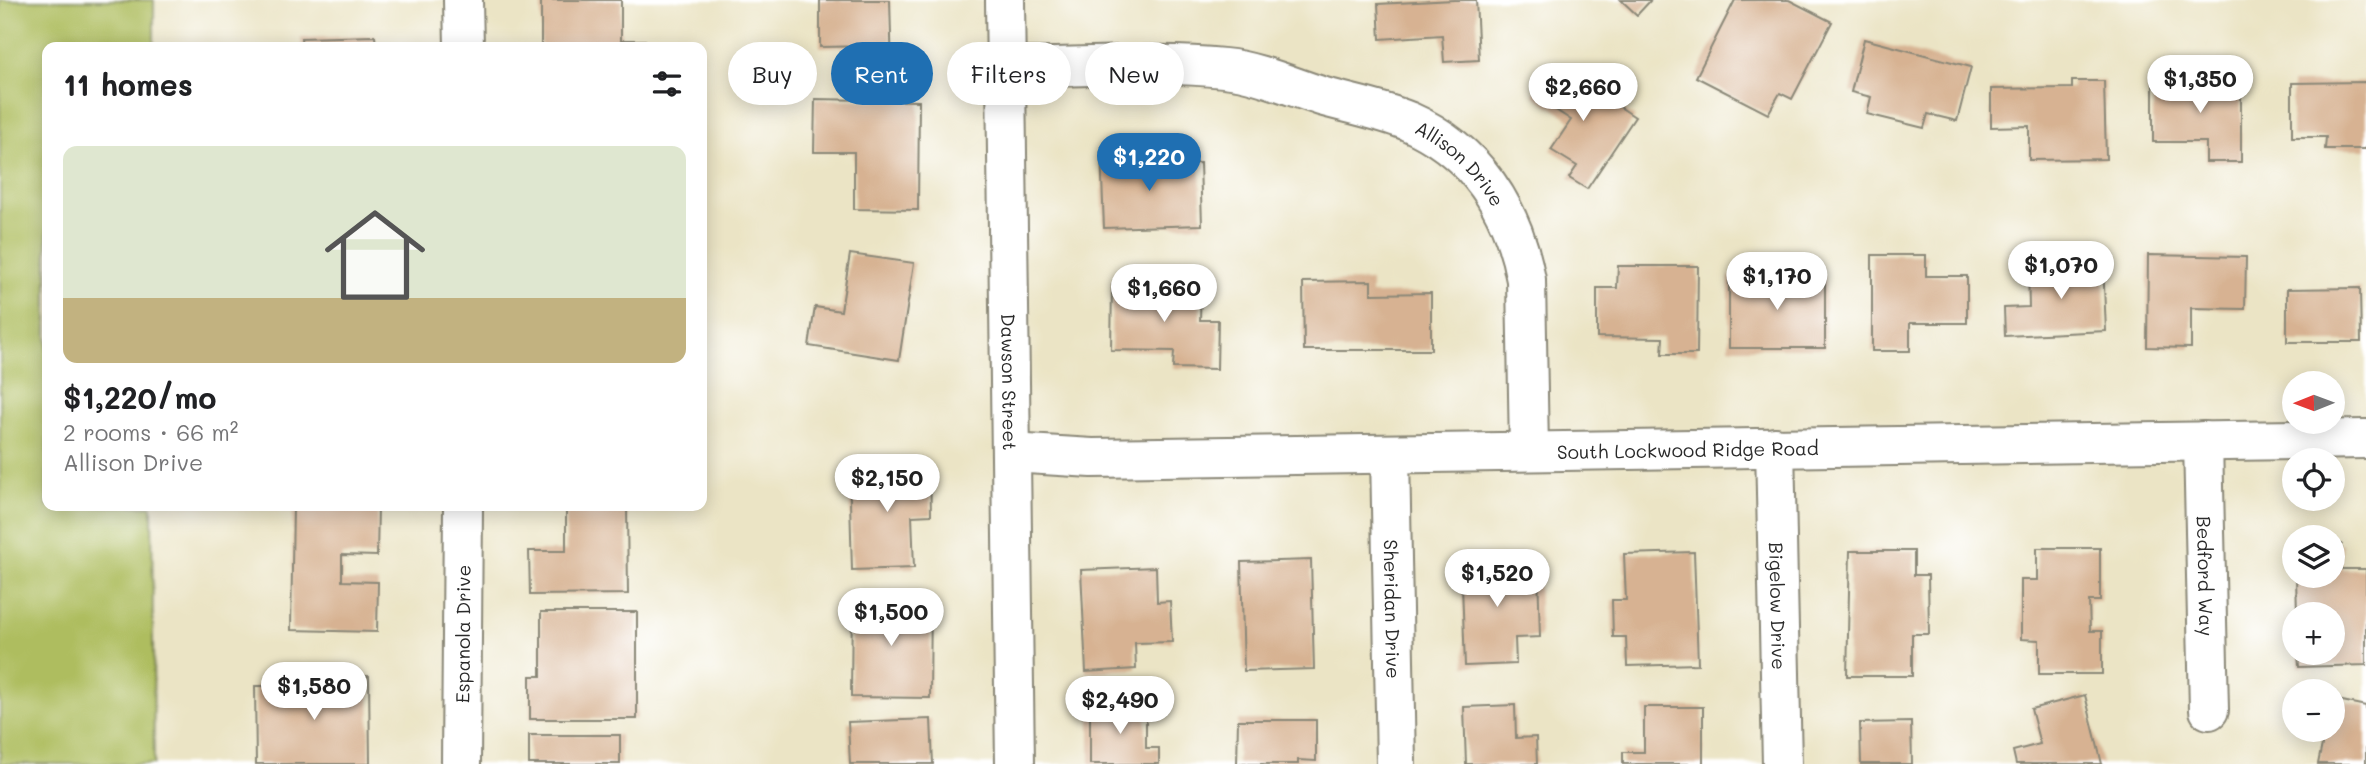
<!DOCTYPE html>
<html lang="en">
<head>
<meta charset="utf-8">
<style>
	:root { --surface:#fff; --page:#f6f6f6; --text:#202124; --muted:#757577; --line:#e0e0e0; --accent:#1f6fb2 }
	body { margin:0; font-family:Mali,sans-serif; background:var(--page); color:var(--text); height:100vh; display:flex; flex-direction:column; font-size:26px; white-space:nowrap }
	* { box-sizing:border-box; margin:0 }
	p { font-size:23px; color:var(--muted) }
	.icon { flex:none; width:38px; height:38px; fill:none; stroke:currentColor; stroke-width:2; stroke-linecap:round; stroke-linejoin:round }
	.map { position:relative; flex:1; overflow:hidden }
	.panel { position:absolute; left:42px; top:42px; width:665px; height:469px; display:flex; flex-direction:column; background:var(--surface); border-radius:14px; box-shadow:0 4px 18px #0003 }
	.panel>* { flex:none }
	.hud { position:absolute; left:728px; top:42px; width:665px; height:63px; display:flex; gap:14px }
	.needle { width:46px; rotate:269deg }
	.tools { position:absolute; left:2282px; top:371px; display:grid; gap:14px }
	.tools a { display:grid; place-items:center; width:63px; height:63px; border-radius:50%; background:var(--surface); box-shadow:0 4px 18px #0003; font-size:35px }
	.price { position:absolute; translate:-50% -60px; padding:0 16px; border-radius:24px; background:#fff; color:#222; font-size:23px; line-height:46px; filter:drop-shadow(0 2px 4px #0008) }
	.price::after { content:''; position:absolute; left:50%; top:42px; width:21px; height:16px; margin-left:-10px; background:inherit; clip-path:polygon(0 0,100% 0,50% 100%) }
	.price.current { background:var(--accent); color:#fff }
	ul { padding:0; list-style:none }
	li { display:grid; align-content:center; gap:14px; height:371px; padding:0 21px }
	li+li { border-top:2px solid var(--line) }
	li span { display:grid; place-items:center; height:217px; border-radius:14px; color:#555 }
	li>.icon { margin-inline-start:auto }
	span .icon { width:126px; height:126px; fill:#fffc; stroke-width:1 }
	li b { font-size:30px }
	h2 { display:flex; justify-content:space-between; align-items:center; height:84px; padding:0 21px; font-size:30px }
	.tag { padding:0 24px; border-radius:32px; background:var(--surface); box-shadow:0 4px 18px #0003; font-size:24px; line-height:63px }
	.tag.current { background:var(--accent); color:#fff }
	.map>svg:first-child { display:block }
	.park { fill:#aebd5f; stroke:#6c7445; stroke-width:2 }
	.building { fill:#d7b292 }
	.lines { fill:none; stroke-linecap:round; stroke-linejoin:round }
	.minor-casing { stroke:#8b8878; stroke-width:42 }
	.minor { stroke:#fff; stroke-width:38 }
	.labels { text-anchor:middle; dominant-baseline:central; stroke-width:7; stroke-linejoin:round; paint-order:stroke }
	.street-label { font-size:19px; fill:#2b2b2b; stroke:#fff }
</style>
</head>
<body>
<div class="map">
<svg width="2366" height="764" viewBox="0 0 2366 764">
	<rect width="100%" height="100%" fill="#fff"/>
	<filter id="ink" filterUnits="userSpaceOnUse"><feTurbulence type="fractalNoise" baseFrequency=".0143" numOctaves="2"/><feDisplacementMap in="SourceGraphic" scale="14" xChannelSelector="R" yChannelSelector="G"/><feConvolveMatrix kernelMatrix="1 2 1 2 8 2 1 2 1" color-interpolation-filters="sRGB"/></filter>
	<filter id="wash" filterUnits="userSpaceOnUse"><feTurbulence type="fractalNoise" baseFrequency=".00686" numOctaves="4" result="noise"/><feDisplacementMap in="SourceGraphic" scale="28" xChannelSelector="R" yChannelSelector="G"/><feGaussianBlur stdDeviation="1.57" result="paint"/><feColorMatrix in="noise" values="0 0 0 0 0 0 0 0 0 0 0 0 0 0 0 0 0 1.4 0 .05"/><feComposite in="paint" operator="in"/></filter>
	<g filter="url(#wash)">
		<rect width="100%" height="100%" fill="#ebe4c5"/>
		<!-- park -->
		<path class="park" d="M0 0H154V47H47V506H152L154 764H0Z"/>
		<g id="blocks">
			<!-- building -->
			<g class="building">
				<path d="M541 0H621V40H645V47H541Z"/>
				<path d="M820 0H890L892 72H874L873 46 820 47Z"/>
				<path d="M1454 0H1476L1479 60 1444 62 1442 35 1380 39 1378 4Z"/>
				<path d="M1621 0H1651L1637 15Z"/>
				<path d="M1735 0H1789L1832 22 1792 99 1780 93 1768 114 1696 77Z"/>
				<path d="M375 36 376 47H302L301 38Z"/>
				<path d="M1864 39 1971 67 1957 121 1928 114 1924 128 1867 114 1871 97 1851 92Z"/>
				<path d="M1553 63 1635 117 1587 189 1569 178 1577 166 1551 150 1571 120 1533 95Z"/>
				<path d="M2153 79 2241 80V162H2206V142H2153Z"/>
				<path d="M2072 81H2104L2106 159 2029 160V126L1991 127V89L2072 88Z"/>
				<path d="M2366 82V149H2325L2326 137H2292V83Z"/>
				<path d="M815 99 919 101 918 210 854 209V152H814Z"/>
				<path d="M1138 151 1139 165 1200 163 1202 225 1104 228 1101 152Z"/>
				<path d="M850 254 914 263 899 360 809 346 815 307 841 311Z"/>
				<path d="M1872 255H1926V276H1967V323H1910V351H1872Z"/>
				<path d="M2148 255 2246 257 2245 309 2191 308V348L2147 347Z"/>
				<path d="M2103 263 2106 331 2005 336 2004 308 2029 307 2028 266Z"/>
				<path d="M1618 266H1698L1697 354H1662L1663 338 1597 337V288H1617Z"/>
				<rect x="1729" y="277" width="96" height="71"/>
				<path d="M1371 281V294L1431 293V350H1304L1303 282Z"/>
				<path d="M1112 285 1201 287 1200 320H1218L1217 369 1173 368 1174 351 1111 350Z"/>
				<path d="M2360 288 2361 342H2287V289Z"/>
				<path d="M930 465 931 515 912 516 914 568 852 570 849 467Z"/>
				<path d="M293 506H378L377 556 342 555V581L378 582 377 632 291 630Z"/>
				<path d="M566 506H627L628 594 530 595 529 551H566Z"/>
				<path d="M2333 544H2342V569H2366V665L2299 667 2298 653H2333V614H2297L2296 576H2333Z"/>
				<path d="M2037 548H2100V601H2089L2090 631H2102V674H2039V640L2021 639V580H2037Z"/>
				<path d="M1850 551H1914V575H1928L1929 634H1912V676H1847Z"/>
				<path d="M1694 552 1698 664 1627 666 1626 637H1613L1612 600H1626L1624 554Z"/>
				<path d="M1514 556V571L1538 570 1540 637 1515 638 1516 664 1465 666 1461 558Z"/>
				<path d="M1311 560 1314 669 1244 671 1241 562Z"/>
				<path d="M1156 567 1157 602 1170 601 1172 642 1135 643 1136 669 1086 672 1081 570Z"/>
				<path d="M852 598 931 599 930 698 851 697Z"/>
				<path d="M541 612H637V719H530V676H541Z"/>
				<path d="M369 676 370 764H256L255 686H310V677Z"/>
				<path d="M2085 695 2102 764H2016L2013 751 2040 744 2031 709Z"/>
				<path d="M2333 699 2366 706V764H2318L2325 730H2333Z"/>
				<path d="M1515 705 1516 738 1536 737 1537 764H1466L1464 707Z"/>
				<path d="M1090 706H1146V748H1159V764H1090Z"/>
				<path d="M1644 707H1703V764H1623V752H1644Z"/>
				<path d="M931 719 933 764H850L848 722Z"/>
				<path d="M1238 720H1316V761L1298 760V764H1237Z"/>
				<path d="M1911 722 1912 764H1861L1860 723Z"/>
				<rect x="529" y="735" width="91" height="29"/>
			</g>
		</g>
	</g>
	<g filter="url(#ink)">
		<use href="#blocks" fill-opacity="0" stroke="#8b8878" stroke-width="2"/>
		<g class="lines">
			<!-- minor casing -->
			<g class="minor-casing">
				<g id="minor">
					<path d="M463 0 464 47"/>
					<path id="s1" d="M1005 0 1015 764"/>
					<path id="s2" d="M1006 67C1078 69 1152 60 1224 68 1256 71 1290 86 1321 96 1349 104 1381 110 1408 121 1476 151 1513 208 1526 280L1529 451"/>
					<path id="s3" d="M2203 441 2209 710"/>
					<path id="s4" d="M1775 447 1782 764"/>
					<path id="s5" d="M1011 453 1092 458 2366 439"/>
					<path id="s6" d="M1390 455 1396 764"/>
					<path id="s7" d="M461 764 463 506"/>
				</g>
			</g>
			<!-- minor -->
			<use href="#minor" class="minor"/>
		</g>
	</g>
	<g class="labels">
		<!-- street labels -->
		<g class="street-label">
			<text stroke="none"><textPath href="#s2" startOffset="478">Allison Drive</textPath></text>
			<text stroke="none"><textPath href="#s1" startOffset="382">Dawson Street</textPath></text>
			<text stroke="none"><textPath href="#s5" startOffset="677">South Lockwood Ridge Road</textPath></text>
			<text stroke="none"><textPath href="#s3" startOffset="135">Bedford Way</textPath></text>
			<text stroke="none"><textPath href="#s4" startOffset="159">Bigelow Drive</textPath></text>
			<text stroke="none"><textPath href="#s6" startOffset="154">Sheridan Drive</textPath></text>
			<text stroke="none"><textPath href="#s7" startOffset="130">Espanola Drive</textPath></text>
		</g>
	</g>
</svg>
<div class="tools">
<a><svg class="needle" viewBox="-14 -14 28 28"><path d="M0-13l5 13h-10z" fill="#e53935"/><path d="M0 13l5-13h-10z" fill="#757577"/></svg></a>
<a><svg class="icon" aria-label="locate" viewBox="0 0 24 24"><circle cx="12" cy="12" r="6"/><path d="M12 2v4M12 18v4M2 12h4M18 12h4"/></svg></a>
<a><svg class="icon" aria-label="layers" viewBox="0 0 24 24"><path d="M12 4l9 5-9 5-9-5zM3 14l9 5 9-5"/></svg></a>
<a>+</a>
<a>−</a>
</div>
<b class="price" style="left:2200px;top:115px">$1,350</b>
<b class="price" style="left:1583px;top:123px">$2,660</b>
<b class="price current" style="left:1149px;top:193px">$1,220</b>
<b class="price" style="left:2061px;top:301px">$1,070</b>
<b class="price" style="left:1777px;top:312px">$1,170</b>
<b class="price" style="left:1164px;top:324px">$1,660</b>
<b class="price" style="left:887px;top:514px">$2,150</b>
<b class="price" style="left:1497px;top:609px">$1,520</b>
<b class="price" style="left:891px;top:648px">$1,500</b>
<b class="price" style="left:314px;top:722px">$1,580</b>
<b class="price" style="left:1120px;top:736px">$2,490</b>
<div class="hud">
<a class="tag">Buy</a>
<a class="tag current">Rent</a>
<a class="tag">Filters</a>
<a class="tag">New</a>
</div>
<section class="panel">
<h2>11 homes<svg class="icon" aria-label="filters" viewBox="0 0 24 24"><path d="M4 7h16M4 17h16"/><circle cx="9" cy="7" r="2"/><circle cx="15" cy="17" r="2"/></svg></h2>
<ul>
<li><span style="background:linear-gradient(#dfe7d0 70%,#c2b280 0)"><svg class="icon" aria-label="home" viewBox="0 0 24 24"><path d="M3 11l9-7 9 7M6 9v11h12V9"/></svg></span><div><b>$1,220/mo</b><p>2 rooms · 66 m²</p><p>Allison Drive</p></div></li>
</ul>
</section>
</div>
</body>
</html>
